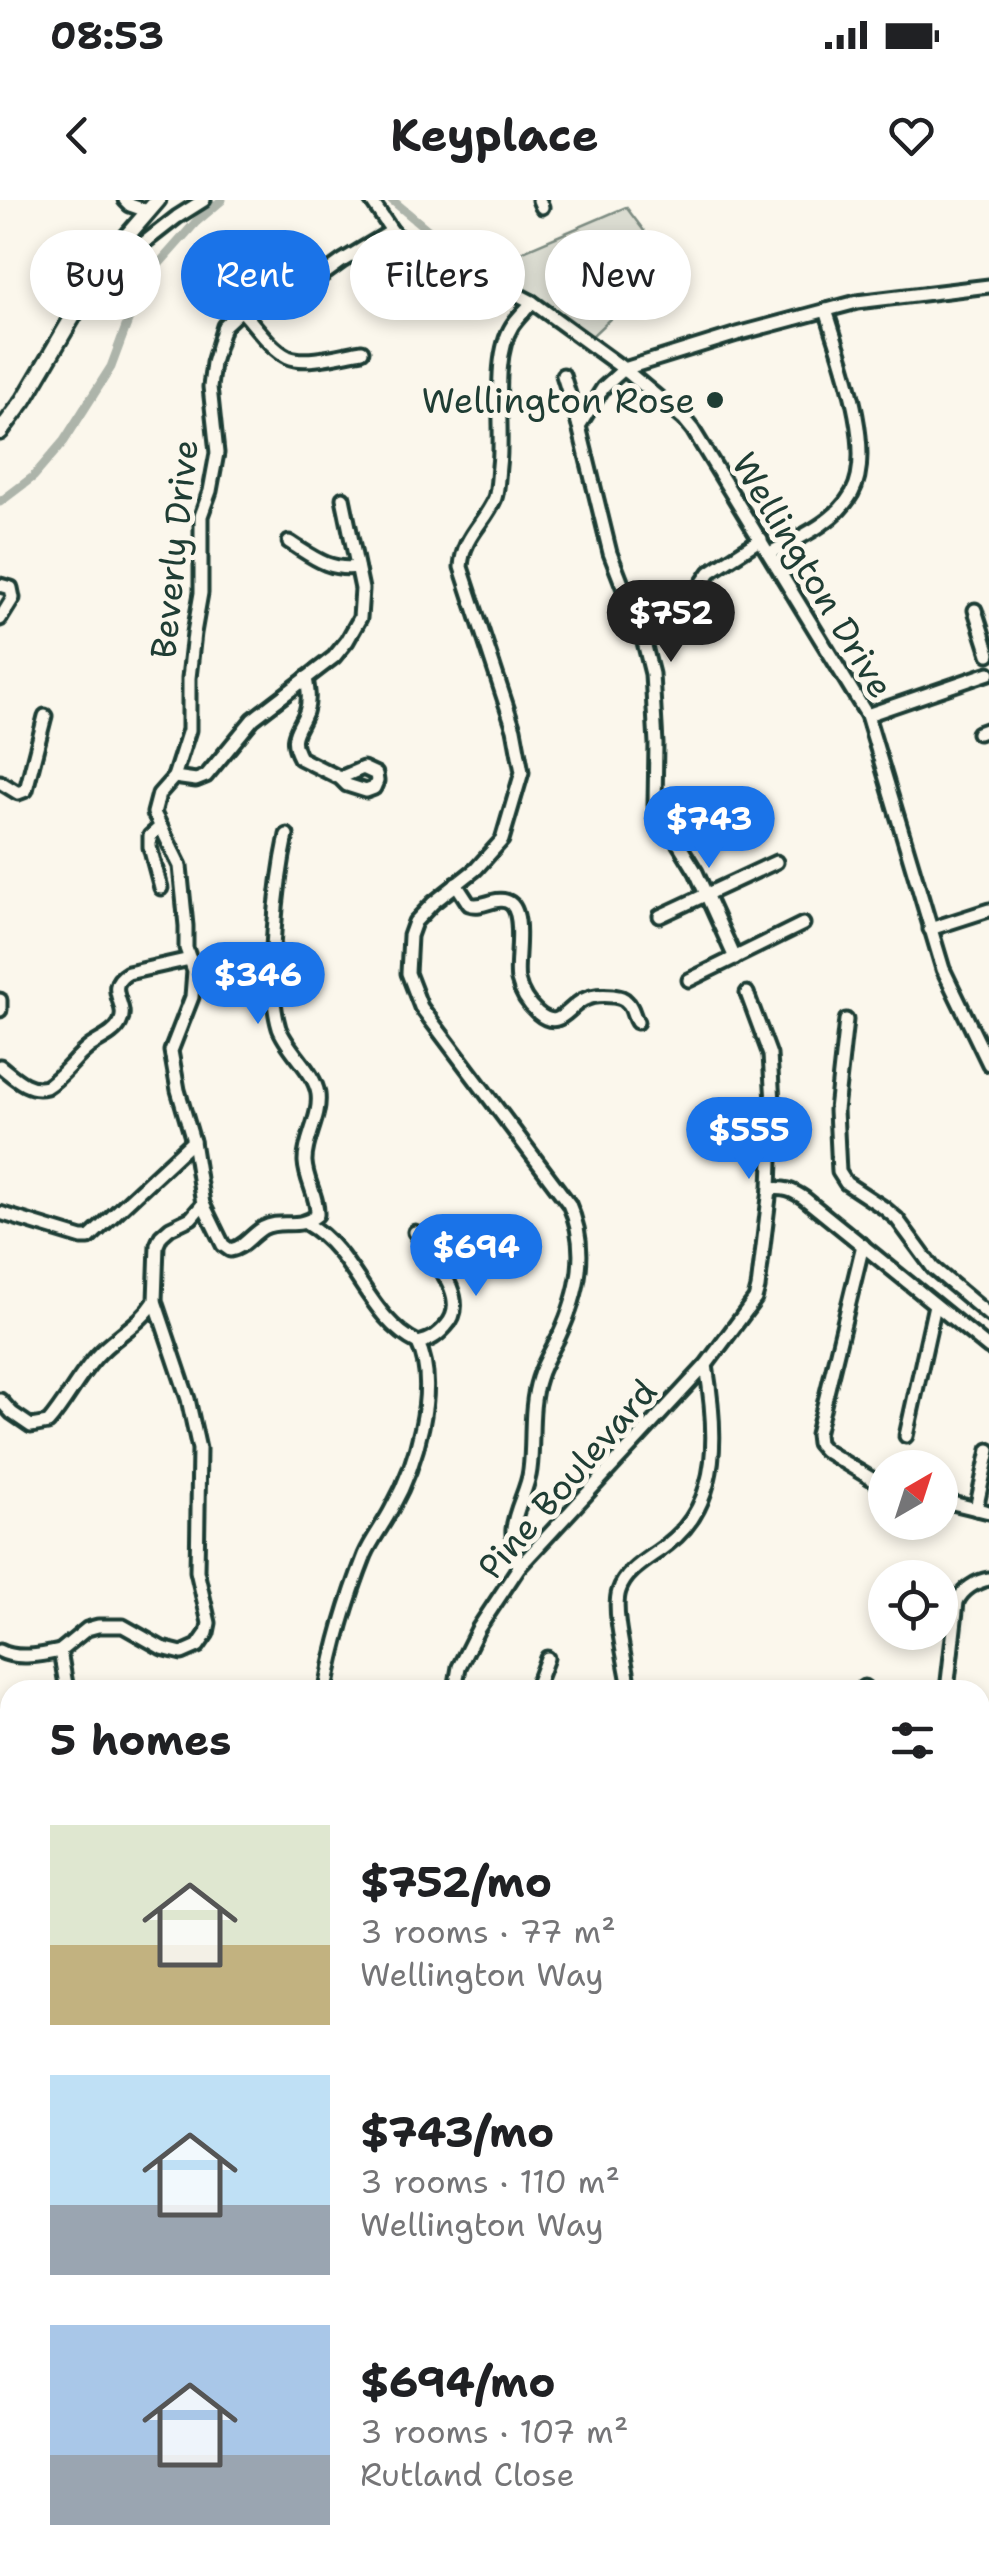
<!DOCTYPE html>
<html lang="en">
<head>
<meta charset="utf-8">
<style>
	:root { --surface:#fff; --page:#f6f6f6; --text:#202124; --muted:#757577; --accent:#1a73e8 }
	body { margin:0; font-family:"Shantell Sans",sans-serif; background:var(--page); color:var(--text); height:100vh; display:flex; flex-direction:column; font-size:38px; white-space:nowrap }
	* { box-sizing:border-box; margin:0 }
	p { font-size:32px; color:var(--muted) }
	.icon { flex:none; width:55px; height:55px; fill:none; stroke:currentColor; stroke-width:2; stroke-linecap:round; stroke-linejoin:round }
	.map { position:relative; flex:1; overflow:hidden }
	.side { position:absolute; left:0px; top:1480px; width:990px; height:890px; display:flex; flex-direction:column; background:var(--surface); border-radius:30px 30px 0 0; box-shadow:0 5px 15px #0003 }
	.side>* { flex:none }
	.banner { position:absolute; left:30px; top:30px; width:930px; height:90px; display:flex; gap:20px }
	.needle { width:65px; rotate:39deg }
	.tools { position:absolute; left:868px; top:1250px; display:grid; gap:20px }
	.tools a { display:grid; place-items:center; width:90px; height:90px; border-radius:50%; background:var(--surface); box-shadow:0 5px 15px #0003; font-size:50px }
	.price { position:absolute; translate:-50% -85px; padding:0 22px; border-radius:35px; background:var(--accent); color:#fff; font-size:32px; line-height:65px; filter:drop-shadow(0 2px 5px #0008) }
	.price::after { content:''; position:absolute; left:50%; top:60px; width:30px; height:22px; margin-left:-15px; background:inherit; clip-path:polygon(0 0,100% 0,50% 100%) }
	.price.selected { background:#222; color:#fff }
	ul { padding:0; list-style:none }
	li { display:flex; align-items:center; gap:30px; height:250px; padding:0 50px }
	li span { display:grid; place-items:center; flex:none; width:280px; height:200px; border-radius:0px; color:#555 }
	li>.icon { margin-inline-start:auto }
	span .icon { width:120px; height:120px; fill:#fffc; stroke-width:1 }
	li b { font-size:42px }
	h2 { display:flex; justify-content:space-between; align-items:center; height:120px; padding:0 50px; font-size:42px }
	.tag { padding:0 35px; border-radius:45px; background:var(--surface); box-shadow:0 5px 15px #0003; font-size:35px; line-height:90px }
	.tag.selected { background:var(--accent); color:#fff }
	.status { display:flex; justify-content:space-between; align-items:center; height:70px; padding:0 50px; background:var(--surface); direction:ltr }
	.status svg { height:28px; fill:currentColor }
	header { display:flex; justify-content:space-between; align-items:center; height:130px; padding:0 50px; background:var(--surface); font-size:45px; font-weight:700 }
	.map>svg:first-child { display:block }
	.green { fill:#dbdcd1; stroke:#7d8c82; stroke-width:2.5 }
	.water { fill:#adb4aa; stroke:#74847b; stroke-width:2.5 }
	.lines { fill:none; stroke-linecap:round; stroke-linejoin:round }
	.canal { stroke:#adb4aa; stroke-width:9 }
	.minor-casing { stroke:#1f3d34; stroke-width:19 }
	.major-casing { stroke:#1f3d34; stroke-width:21 }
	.minor { stroke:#fbf7ec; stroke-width:11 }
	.major { stroke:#fbf7ec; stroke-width:14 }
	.poi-dot { fill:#1f3d34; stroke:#fbf7ec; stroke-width:4 }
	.labels { text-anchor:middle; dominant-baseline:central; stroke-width:10; stroke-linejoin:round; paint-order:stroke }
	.poi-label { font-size:35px; fill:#1f3d34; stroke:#fbf7ec; text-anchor:end }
	.street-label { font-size:35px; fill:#1f3d34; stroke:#fbf7ec }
</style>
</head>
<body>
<div class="status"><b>08:53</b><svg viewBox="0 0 49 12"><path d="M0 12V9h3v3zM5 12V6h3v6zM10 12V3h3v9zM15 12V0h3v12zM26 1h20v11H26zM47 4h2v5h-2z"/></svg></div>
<header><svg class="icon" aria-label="back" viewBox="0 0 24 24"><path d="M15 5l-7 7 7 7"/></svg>Keyplace<svg class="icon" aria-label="heart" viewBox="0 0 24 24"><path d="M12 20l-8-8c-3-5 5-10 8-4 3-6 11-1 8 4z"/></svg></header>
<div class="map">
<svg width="989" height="2370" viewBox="0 0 989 2370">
	<rect width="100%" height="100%" fill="#fbf7ec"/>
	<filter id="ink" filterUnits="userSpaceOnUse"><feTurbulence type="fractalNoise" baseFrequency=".01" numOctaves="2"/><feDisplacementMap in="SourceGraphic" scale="20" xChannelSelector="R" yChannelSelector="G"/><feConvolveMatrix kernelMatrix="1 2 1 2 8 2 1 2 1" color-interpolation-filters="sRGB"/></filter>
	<g filter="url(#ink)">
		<!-- green -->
		<g class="green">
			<path d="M626 7 675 72 614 115 590 138 530 96 497 78 509 61 523 51Z"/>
			<path d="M10 2213V2360H574L570 2370H0V2220L8 2217Z"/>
		</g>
		<!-- water -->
		<path class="water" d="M980 1949 989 1960V2370H595L599 2360H980Z"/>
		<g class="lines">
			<!-- canal -->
			<g class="canal">
				<path d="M392 0 435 36"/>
				<path d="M0 302 33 277 64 241 111 167 137 97 157 66 196 22 222 0"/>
			</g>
			<!-- minor casing -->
			<g class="minor-casing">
				<g id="minor">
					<path d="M125 0 130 5 147 11"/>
					<path d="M371 0 392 31 416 56 505 88 532 102 624 169 684 219 693 230 867 515 943 769 989 864"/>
					<path d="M539 0 542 7"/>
					<path d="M99 78 177 17 204 0"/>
					<path d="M241 110C255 125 270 148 288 157 306 165 343 154 362 151"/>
					<path d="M563 175 579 226"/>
					<path d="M289 342C312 356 328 371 357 367"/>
					<path d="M770 353C798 338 835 323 852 293 876 250 840 155 826 110"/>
					<path d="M0 385 11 388 13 398 0 419"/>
					<path d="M701 385 710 372 761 339"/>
					<path d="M975 410 989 454"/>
					<path d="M306 478C308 490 310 500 306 512 298 532 288 536 300 558L340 578 363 568 376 574 377 581 374 588 366 591 347 585 340 578"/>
					<path d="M867 515 989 473"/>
					<path d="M978 533 989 529"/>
					<path d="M174 577 196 580 206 576 253 519 334 457 347 441 360 418 362 389 343 298"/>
					<path d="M0 582 18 593 26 590 45 516"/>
					<path d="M160 627 150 636V647L161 688"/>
					<path d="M672 634 726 609"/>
					<path d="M456 684 469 704C483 709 493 697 506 701 528 707 514 764 518 780 521 793 528 804 538 813 559 831 567 808 583 800 592 795 604 795 613 796 619 797 623 797 627 802 633 807 633 816 637 822"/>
					<path d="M660 716 776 662"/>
					<path d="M930 729 989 710"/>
					<path d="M735 758 696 672 655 605 656 544 652 474 643 438 610 353 579 226 603 188 624 169 737 134 857 102 989 86"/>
					<path d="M689 780 803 724"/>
					<path d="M0 800V810"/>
					<path d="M846 820 836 910 839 972 846 983 884 1008 897 1019 933 1068 989 1115"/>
					<path d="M0 866C14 877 28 892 46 887 63 876 73 860 88 848 98 840 114 835 120 823 130 804 102 788 128 773L190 759"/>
					<path d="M770 989C784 987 792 990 804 998L989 1148"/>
					<path d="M203 1004 223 1045 230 1050C244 1048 251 1035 263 1028 281 1018 298 1031 317 1015 318 997 306 981 305 962 304 940 321 917 318 894 315 872 287 850 279 828 265 782 277 682 287 635"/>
					<path d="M0 1013 82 1038H89L193 941"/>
					<path d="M307 1024C356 1052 367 1118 418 1143 440 1188 415 1267 392 1308 384 1324 372 1339 365 1355 348 1398 334 1445 326 1490"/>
					<path d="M415 1032C431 1057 472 1099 446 1126 437 1136 431 1140 418 1143"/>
					<path d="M863 1045 817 1234 818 1243 824 1250 885 1287"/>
					<path d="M0 1200 12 1213 31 1226 48 1223C66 1202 78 1177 96 1157 114 1136 140 1125 155 1101"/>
					<path d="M906 1236 935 1105"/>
					<path d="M940 1300 989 1312"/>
					<path d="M976 1309 989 1250"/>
					<path d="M519 1367C516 1355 512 1341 513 1329 515 1308 528 1290 530 1270 534 1240 529 1208 539 1178 543 1164 552 1150 559 1136 579 1093 589 1048 569 1004L421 807 408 773 410 736 415 722 433 703 476 669 502 640 522 572 514 529 461 367C463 336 484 324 495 298 498 288 498 276 499 266 504 226 491 159 512 126 517 118 526 110 532 102"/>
					<path d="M0 1451C17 1460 42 1455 60 1451"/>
					<path d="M67 1490 60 1451 87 1429 98 1426H123L162 1448 182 1453 198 1446 207 1433 209 1423 197 1371 199 1249 188 1199 155 1101 157 1045 161 1036 170 1028 191 1018 203 1004 193 941 178 890 171 851 192 797 194 771 186 748V726L180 666 154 613 159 594 174 577 189 530V478L194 433 201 393V316L210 291 217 253 210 187 213 163 224 126 241 110 313 82 342 61 392 31"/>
					<path d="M455 1490 459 1467 478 1429 519 1367 706 1165 755 1099 758 1088 770 989 773 902 770 855 747 793"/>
					<path d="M535 1490 547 1458"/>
					<path d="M630 1490C627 1465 612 1412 619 1391 626 1369 651 1358 668 1344 723 1302 716 1227 706 1165"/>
					<path d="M864 1490V1487"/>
					<path d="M947 1490 957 1402C962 1390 976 1381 989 1379"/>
					<path d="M0 1544 10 1541"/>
					<path d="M980 1548 989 1551"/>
					<path d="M0 1723 4 1739 2 1755"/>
					<path d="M0 2134 5 2074 10 2065"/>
				</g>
			</g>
			<!-- major casing -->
			<g class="major-casing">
				<path id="major" d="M0 232 24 200 92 84 114 51 158 0"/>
			</g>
			<!-- minor -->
			<use href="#minor" class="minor"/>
			<!-- major -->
			<use href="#major" class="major"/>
		</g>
	</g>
	<!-- markers -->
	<circle class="poi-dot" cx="715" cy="200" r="10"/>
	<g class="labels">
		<!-- poi labels -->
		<g class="poi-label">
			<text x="695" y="200">Wellington Rose</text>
		</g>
		<!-- street labels -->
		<g class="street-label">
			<text transform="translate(174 349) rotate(-84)">Beverly Drive</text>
			<text transform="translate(813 375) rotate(59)">Wellington Drive</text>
			<text transform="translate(567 1279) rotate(-49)">Pine Boulevard</text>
		</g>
	</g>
</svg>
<div class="tools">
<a><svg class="needle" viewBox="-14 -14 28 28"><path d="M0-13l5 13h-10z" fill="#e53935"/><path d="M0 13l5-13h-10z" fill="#757577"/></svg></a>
<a><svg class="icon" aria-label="locate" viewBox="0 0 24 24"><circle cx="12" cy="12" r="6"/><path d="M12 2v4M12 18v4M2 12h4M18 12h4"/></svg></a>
</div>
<b class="price selected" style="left:671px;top:465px">$752</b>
<b class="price" style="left:709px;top:671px">$743</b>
<b class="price" style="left:258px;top:827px">$346</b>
<b class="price" style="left:749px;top:982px">$555</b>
<b class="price" style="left:476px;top:1099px">$694</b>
<div class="banner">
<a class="tag">Buy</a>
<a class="tag selected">Rent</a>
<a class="tag">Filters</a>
<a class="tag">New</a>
</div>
<section class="side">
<h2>5 homes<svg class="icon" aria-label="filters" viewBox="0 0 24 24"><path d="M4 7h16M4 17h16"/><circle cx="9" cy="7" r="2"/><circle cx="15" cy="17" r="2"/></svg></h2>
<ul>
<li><span style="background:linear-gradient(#dfe7d0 60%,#c2b280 0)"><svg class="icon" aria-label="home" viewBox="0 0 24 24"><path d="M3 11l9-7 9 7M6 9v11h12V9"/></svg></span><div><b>$752/mo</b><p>3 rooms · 77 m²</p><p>Wellington Way</p></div></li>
<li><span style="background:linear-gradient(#bfe0f5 65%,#9aa5b1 0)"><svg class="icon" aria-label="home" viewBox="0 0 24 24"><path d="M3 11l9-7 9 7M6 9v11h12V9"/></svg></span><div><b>$743/mo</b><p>3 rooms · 110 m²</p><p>Wellington Way</p></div></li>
<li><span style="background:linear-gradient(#a9c7e8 65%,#9aa5b1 0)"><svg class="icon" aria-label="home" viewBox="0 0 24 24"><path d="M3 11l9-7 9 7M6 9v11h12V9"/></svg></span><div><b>$694/mo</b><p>3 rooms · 107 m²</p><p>Rutland Close</p></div></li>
</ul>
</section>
</div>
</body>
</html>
